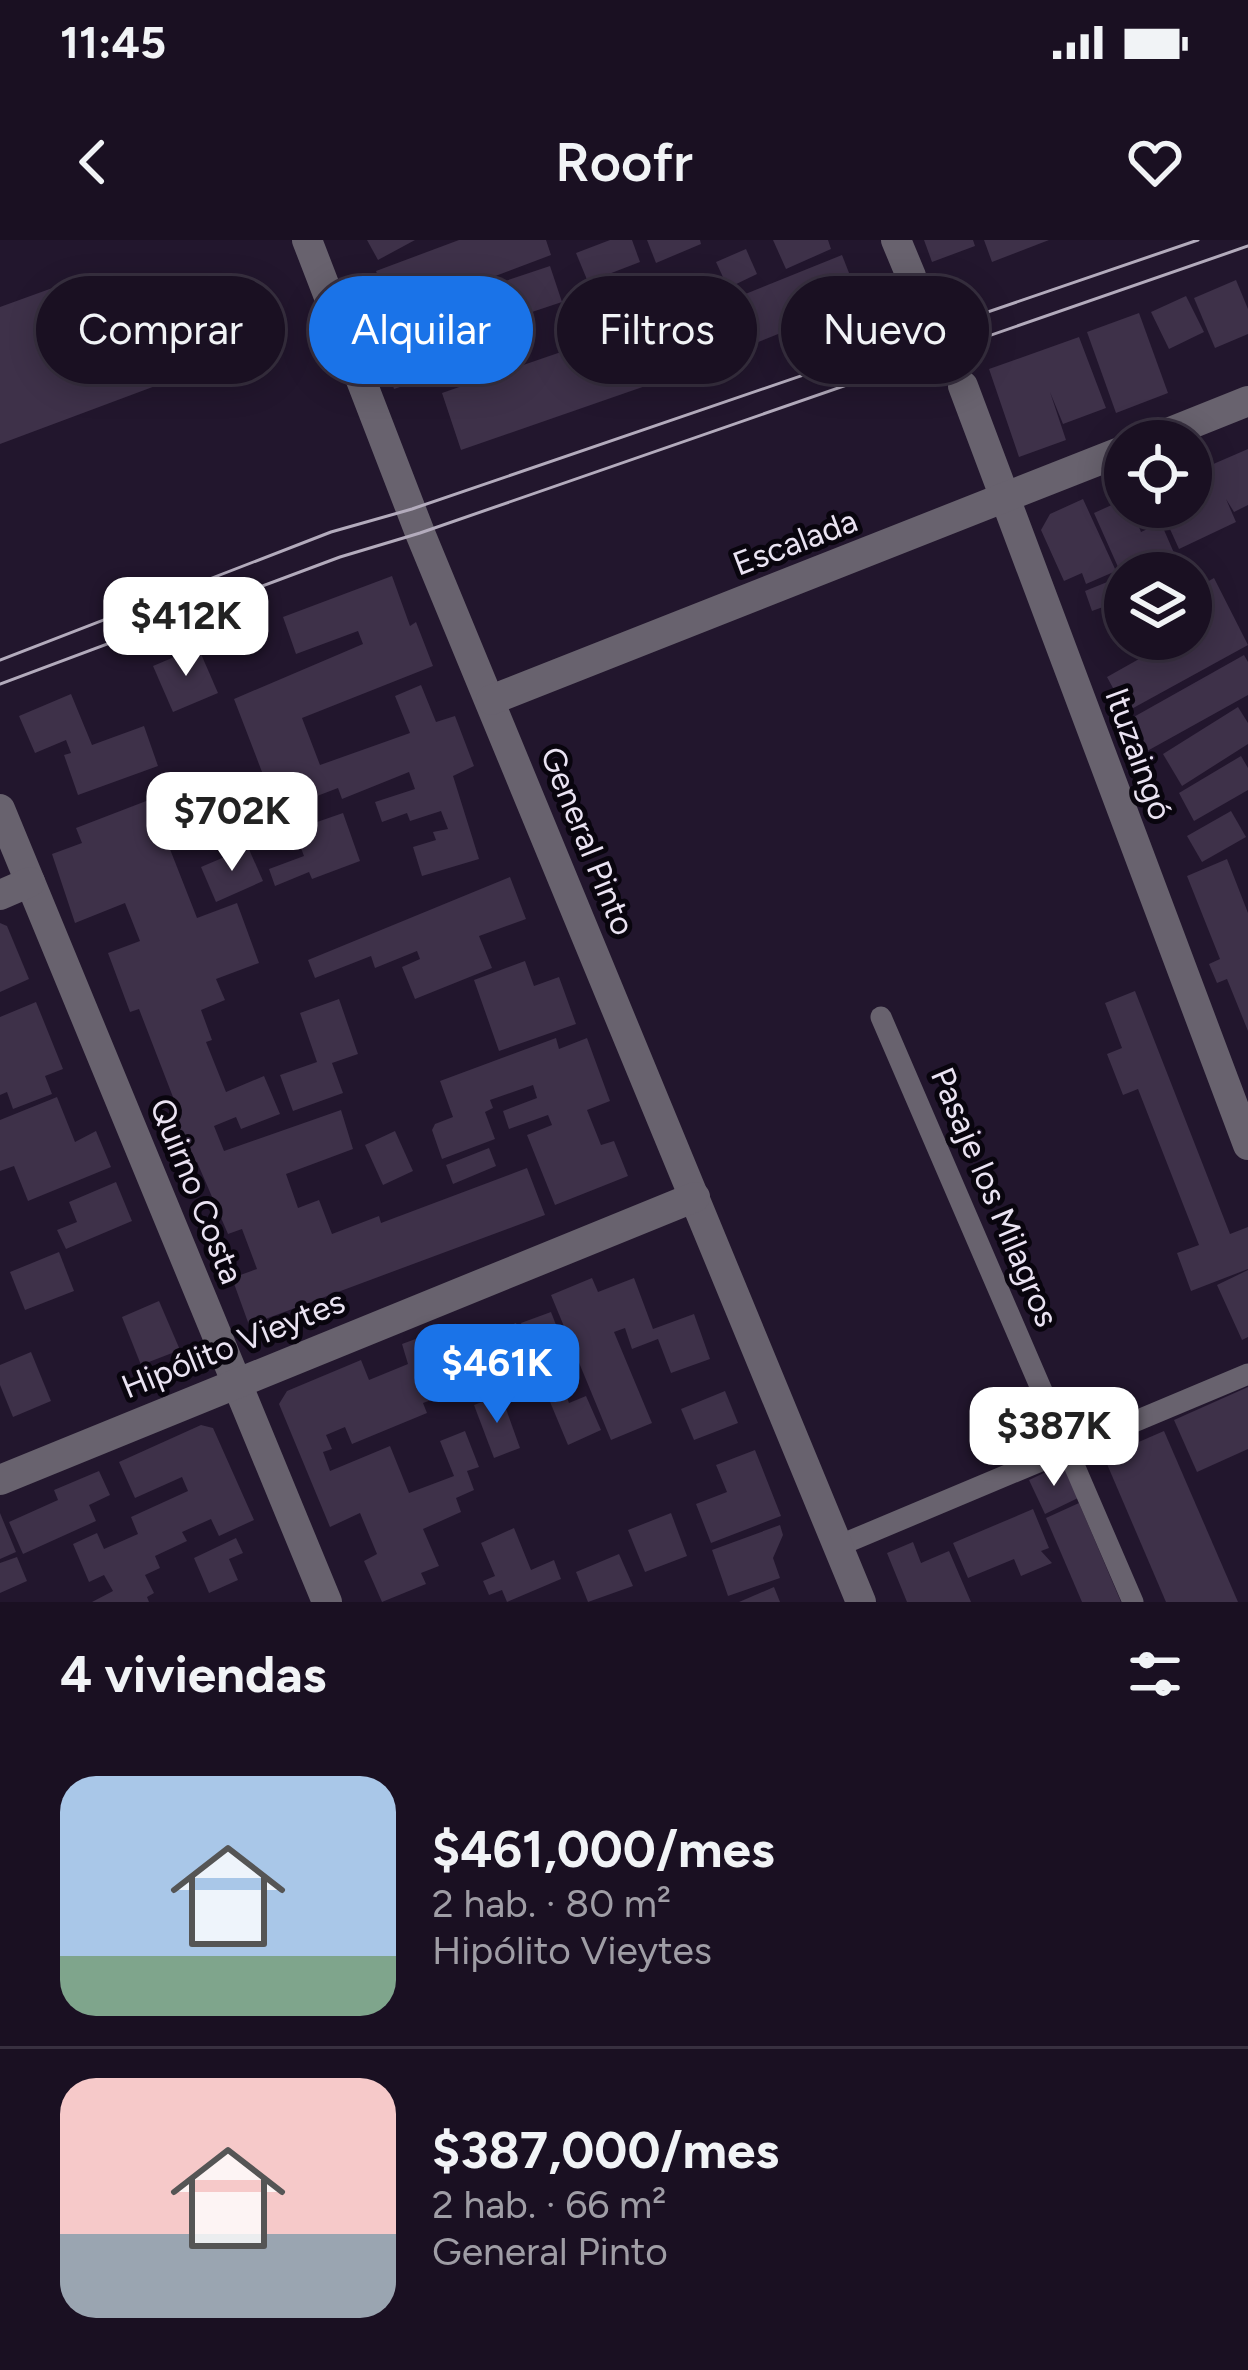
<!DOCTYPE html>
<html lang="es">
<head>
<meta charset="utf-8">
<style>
	:root { --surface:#1a1022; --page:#271e2f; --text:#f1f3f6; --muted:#9f9da5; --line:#383040; --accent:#1a73e8 }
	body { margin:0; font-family:Figtree,sans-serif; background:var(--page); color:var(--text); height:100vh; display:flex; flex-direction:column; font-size:45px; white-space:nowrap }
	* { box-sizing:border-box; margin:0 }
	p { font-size:39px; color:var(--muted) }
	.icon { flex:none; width:66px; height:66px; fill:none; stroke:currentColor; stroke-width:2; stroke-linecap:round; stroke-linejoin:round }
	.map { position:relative; height:1362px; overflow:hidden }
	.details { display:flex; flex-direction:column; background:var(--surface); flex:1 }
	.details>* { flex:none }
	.banner { position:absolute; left:36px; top:36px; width:1176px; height:108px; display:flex; gap:24px }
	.tools { position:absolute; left:1104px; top:180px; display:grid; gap:24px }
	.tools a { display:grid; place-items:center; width:108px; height:108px; border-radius:50%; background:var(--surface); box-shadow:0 6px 30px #0003,0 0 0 3px var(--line); font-size:60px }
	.price { position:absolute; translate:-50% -102px; padding:0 27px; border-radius:24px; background:#fff; color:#222; font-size:39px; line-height:78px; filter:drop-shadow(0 3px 6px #0008) }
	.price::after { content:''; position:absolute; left:50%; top:72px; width:36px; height:27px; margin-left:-18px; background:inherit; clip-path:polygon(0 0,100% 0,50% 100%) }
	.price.selected { background:var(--accent); color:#fff }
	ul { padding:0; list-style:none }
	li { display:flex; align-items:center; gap:36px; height:300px; padding:0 60px }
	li+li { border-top:3px solid var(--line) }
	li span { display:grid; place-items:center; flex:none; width:336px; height:240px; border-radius:36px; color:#555 }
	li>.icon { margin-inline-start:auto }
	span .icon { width:144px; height:144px; fill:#fffc; stroke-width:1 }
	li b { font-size:51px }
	h2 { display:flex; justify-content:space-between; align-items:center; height:144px; padding:0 60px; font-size:51px }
	.pill { padding:0 42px; border-radius:54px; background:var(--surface); box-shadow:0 6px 30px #0003,0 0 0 3px var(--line); font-size:42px; line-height:108px }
	.pill.selected { background:var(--accent); color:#fff }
	.status { display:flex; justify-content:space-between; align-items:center; height:84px; padding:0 60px; background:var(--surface); direction:ltr }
	.status svg { height:33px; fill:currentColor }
	header { display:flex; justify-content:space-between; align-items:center; height:156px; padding:0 60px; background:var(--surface); font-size:54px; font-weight:600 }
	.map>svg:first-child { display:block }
	.building { fill:#3e3149 }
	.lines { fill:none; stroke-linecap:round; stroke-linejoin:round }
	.lane { stroke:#68626e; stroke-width:21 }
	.street { stroke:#68626e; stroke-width:30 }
	.tram { stroke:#b3abbc; stroke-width:3 }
	.labels { text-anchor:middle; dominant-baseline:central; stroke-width:10; stroke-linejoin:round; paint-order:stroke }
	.street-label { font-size:33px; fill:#eae3f2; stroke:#09050e }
</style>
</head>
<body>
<div class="status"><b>11:45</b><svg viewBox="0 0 49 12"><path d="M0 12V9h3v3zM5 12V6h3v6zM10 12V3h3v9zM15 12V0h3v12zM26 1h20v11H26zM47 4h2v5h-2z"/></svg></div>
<header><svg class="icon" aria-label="back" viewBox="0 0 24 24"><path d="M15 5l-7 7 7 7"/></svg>Roofr<svg class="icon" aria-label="heart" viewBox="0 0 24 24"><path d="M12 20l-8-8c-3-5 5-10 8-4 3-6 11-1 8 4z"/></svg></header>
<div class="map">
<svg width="1248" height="1362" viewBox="0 0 1248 1362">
	<rect width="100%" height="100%" fill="#22162d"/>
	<!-- building -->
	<g class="building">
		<path d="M367 0H415L378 20Z"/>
		<path d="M459 0H546L551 15 392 75 376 31Z"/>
		<path d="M610 0H632L640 22 588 42 576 13Z"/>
		<path d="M647 0H700L701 4 656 23Z"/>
		<path d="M773 0H828L831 9 786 29Z"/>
		<path d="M924 0H973L975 6 932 22Z"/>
		<path d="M984 0H1049L992 22Z"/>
		<path d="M746 9 757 34 728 48 716 22Z"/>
		<path d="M842 15 860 61 711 121 693 75Z"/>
		<path d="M550 26 562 62 460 96 469 124 394 149 374 85Z"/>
		<path d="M80 38 100 93 142 77 166 142 0 204V67Z"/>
		<path d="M1236 40 1248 69V94L1215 108 1194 58Z"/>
		<path d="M595 50 606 83 573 94 562 62Z"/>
		<path d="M1186 56 1204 92 1169 109 1151 72Z"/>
		<path d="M683 70 703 126 461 210 442 153Z"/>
		<path d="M1139 73 1168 153 1116 173 1087 92Z"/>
		<path d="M1079 97 1106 168 1063 184 1050 152 1066 200 1019 217 989 129Z"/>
		<path d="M1202 205 1211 225 1248 209V265L1234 272 1226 259 1236 282 1179 309 1160 267H1191V210Z"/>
		<path d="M1083 259 1116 331 1086 344 1082 333 1064 341 1041 290 1050 274Z"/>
		<path d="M1125 259V267H1131L1141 292 1161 283 1174 313 1151 323 1155 333H1125V372L1114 363 1092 371 1085 351 1122 336 1094 273Z"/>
		<path d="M392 336 410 386 416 382 433 426 302 478 320 525 410 493 395 456 421 445 436 482 455 476 474 526 453 536 479 619 422 636 413 607 436 600 433 592 448 589 441 571 410 581 407 573 382 582 375 562 415 549 409 532 342 559 338 548 304 561 307 569 286 577 291 589 268 598 254 563 282 552 278 541 267 545 234 459 363 404 358 391 296 414 283 377Z"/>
		<path d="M1214 338 1248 405 1126 472 1107 437 1155 410 1149 399H1191V351Z"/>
		<path d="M198 407 218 453 173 472 153 426Z"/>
		<path d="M1244 415 1248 422V455L1140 515 1123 483Z"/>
		<path d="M71 454 92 505 144 486 158 526 78 555 64 515 71 513 66 500 35 513 19 476Z"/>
		<path d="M1238 467 1248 483V504L1182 546 1163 514Z"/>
		<path d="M1241 516 1248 528V550L1194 581 1179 553Z"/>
		<path d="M219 533 228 557 190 572 196 588 166 599 197 678 237 663 259 723 216 739 225 760 201 770 212 800 206 802 226 852 264 836 280 874 241 889 236 877 214 886 224 911 341 870 353 909 286 934 298 968 319 960 332 994 379 976 381 983 527 928 545 975 249 1085 232 1038 257 1029 242 989 228 994 197 922 178 930 158 879 178 870 139 769 130 772 108 713 140 701 125 663 75 683 52 614 82 603 76 588Z"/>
		<path d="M1231 571 1246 597 1202 622 1187 596Z"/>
		<path d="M343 573 360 621 312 639 309 632 275 646 269 629 304 616 294 590Z"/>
		<path d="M248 607 263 641 216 662 201 627Z"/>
		<path d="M1227 619 1248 673V791L1227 739 1217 743 1209 724 1220 719 1187 636Z"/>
		<path d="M510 637 526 679 479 696 492 728 415 759 402 727 420 719 417 711 375 728 371 716 315 738 308 720Z"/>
		<path d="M0 683 7 686 29 739 0 752Z"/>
		<path d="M525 721 534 746 559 737 576 784 499 811 474 740Z"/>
		<path d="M1135 751 1230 994 1248 987V1029L1191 1051 1177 1013 1199 1005 1138 849 1123 855 1107 814 1122 808 1105 763Z"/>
		<path d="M339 759 358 814 332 823 343 853 293 871 280 835 317 822 300 773Z"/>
		<path d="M36 762 63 829 45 836 52 854 13 869 7 852 0 855V777Z"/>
		<path d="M556 798 559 809 587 798 610 861 587 870 601 905 614 901 628 936 555 965 527 895 552 885 548 875 509 889 503 871 537 858 533 845 490 860 493 868 485 872 495 899 442 919 432 890 435 884 453 877 440 841Z"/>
		<path d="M57 857 75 902 96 891 111 927 28 961 14 926 0 931V880Z"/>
		<path d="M395 891 413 931 383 945 365 905Z"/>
		<path d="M489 908 496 926 453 944 446 925Z"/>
		<path d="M116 942 132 981 66 1009 57 990 77 982 69 962Z"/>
		<path d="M59 1012 74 1051 25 1070 10 1032Z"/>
		<path d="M1248 1030V1097L1242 1100 1217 1045Z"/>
		<path d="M592 1038 598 1052 634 1038 653 1089 694 1074 710 1119 671 1133 658 1099 632 1109 625 1088 614 1092 652 1183 611 1200 551 1055Z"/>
		<path d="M159 1061 180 1110 141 1125 122 1077Z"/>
		<path d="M551 1072 565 1108 534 1119 521 1083Z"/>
		<path d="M516 1083 539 1145 506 1156 484 1096Z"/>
		<path d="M476 1085 495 1138 469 1148 449 1095Z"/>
		<path d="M440 1090 462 1149 423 1163 427 1173 352 1204 345 1187 326 1195 332 1209 323 1212 330 1231 390 1206 409 1253 454 1236 440 1201 465 1191 479 1227 467 1231 474 1250 456 1258 461 1272 423 1289 439 1326 421 1333 426 1344 382 1362 364 1321 377 1314 360 1273 330 1287 279 1164 287 1151 361 1120 369 1140 408 1124 402 1104Z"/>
		<path d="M31 1112 51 1161 13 1177 0 1145V1125Z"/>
		<path d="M1248 1147V1209L1197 1232 1174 1180Z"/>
		<path d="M564 1150 569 1163 586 1156 601 1190 568 1205 548 1157Z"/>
		<path d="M725 1151 738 1183 694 1200 681 1169Z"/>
		<path d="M501 1155 520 1208 494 1218 474 1165Z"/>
		<path d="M201 1185 213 1188 254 1280 219 1296 211 1279 182 1292 187 1301 155 1316 160 1328 145 1335 154 1353 147 1357 149 1362H92L113 1351 104 1335 89 1342 73 1304 97 1293 104 1309 138 1294 131 1277 188 1251 182 1237 135 1258 119 1222Z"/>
		<path d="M1164 1191 1238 1362H1166L1104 1217Z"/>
		<path d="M755 1210 781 1276 711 1303 696 1264 727 1252 716 1225Z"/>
		<path d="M1063 1224 1078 1258 1045 1274 1029 1240Z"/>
		<path d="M99 1231 110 1255 89 1265 96 1281 23 1314 9 1282 58 1260 54 1250Z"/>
		<path d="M1079 1263 1121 1362H1082L1046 1278Z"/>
		<path d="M1033 1269 1049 1308 1041 1311 1052 1323 1021 1336 1014 1319 968 1338 953 1303Z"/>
		<path d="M0 1273 16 1312 0 1319Z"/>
		<path d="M671 1273 687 1316 645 1332 628 1290Z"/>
		<path d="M780 1285 783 1295 773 1318 780 1338 728 1356 712 1310Z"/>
		<path d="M514 1288 531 1330 554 1320 561 1339 507 1362 502 1350 489 1355 483 1341 495 1336 481 1303Z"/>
		<path d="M236 1298 243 1313 229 1319 238 1340 209 1353 194 1318Z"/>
		<path d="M913 1302 921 1323 949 1311 971 1362H907L887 1313Z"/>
		<path d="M619 1314 633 1346 588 1362 576 1332Z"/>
		<path d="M17 1317 27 1341 0 1353V1323Z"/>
		<path d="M774 1347 780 1362H739Z"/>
	</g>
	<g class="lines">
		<!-- lane -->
		<g class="lane">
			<path d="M881 777 1133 1362"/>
			<path d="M838 1306 1248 1134"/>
		</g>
		<!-- street -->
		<g class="street">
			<path d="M307 0 420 293 861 1362"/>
			<path d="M896 0 911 36"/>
			<path d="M963 146 1248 905"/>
			<path d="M1148 201 1248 161"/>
			<path d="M491 460 1125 210"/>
			<path d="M0 569 327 1362"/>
			<path d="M0 655 30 642"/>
			<path d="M0 1240 695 957"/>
		</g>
		<!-- tram -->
		<g class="tram">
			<path d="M0 420 331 292 412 269 1198 0"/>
			<path d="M0 444 340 317 420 293 1248 6"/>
		</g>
	</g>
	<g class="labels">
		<!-- street labels -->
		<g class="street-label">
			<text transform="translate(795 302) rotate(-21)">Escalada</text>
			<text transform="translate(1139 514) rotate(70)">Ituzaingó</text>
			<text transform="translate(588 601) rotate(68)">General Pinto</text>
			<text transform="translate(197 951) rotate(68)">Quirno Costa</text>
			<text transform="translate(995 957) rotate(67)">Pasaje los Milagros</text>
			<text transform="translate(233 1104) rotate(-22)">Hipólito Vieytes</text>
		</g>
	</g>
</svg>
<div class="tools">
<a><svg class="icon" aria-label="locate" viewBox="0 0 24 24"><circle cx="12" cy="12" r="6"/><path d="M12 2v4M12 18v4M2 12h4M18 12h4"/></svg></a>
<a><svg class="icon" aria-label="layers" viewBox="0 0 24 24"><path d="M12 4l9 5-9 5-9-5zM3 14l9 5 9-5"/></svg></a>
</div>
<b class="price" style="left:186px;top:439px">$412K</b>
<b class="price" style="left:232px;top:634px">$702K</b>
<b class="price selected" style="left:497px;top:1186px">$461K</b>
<b class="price" style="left:1054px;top:1249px">$387K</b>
<div class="banner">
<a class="pill">Comprar</a>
<a class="pill selected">Alquilar</a>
<a class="pill">Filtros</a>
<a class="pill">Nuevo</a>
</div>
</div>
<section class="details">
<h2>4 viviendas<svg class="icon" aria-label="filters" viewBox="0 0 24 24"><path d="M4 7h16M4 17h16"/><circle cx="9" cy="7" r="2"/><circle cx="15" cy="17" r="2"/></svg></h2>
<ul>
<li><span style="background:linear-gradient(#a9c7e8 75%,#7fa58c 0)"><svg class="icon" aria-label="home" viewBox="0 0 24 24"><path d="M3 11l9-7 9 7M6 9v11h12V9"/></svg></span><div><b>$461,000/mes</b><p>2 hab. · 80 m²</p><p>Hipólito Vieytes</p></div></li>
<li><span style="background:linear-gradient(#f6c9c9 65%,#9aa5b1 0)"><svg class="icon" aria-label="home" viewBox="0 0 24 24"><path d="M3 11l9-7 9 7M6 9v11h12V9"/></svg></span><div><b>$387,000/mes</b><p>2 hab. · 66 m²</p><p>General Pinto</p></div></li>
</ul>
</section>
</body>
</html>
